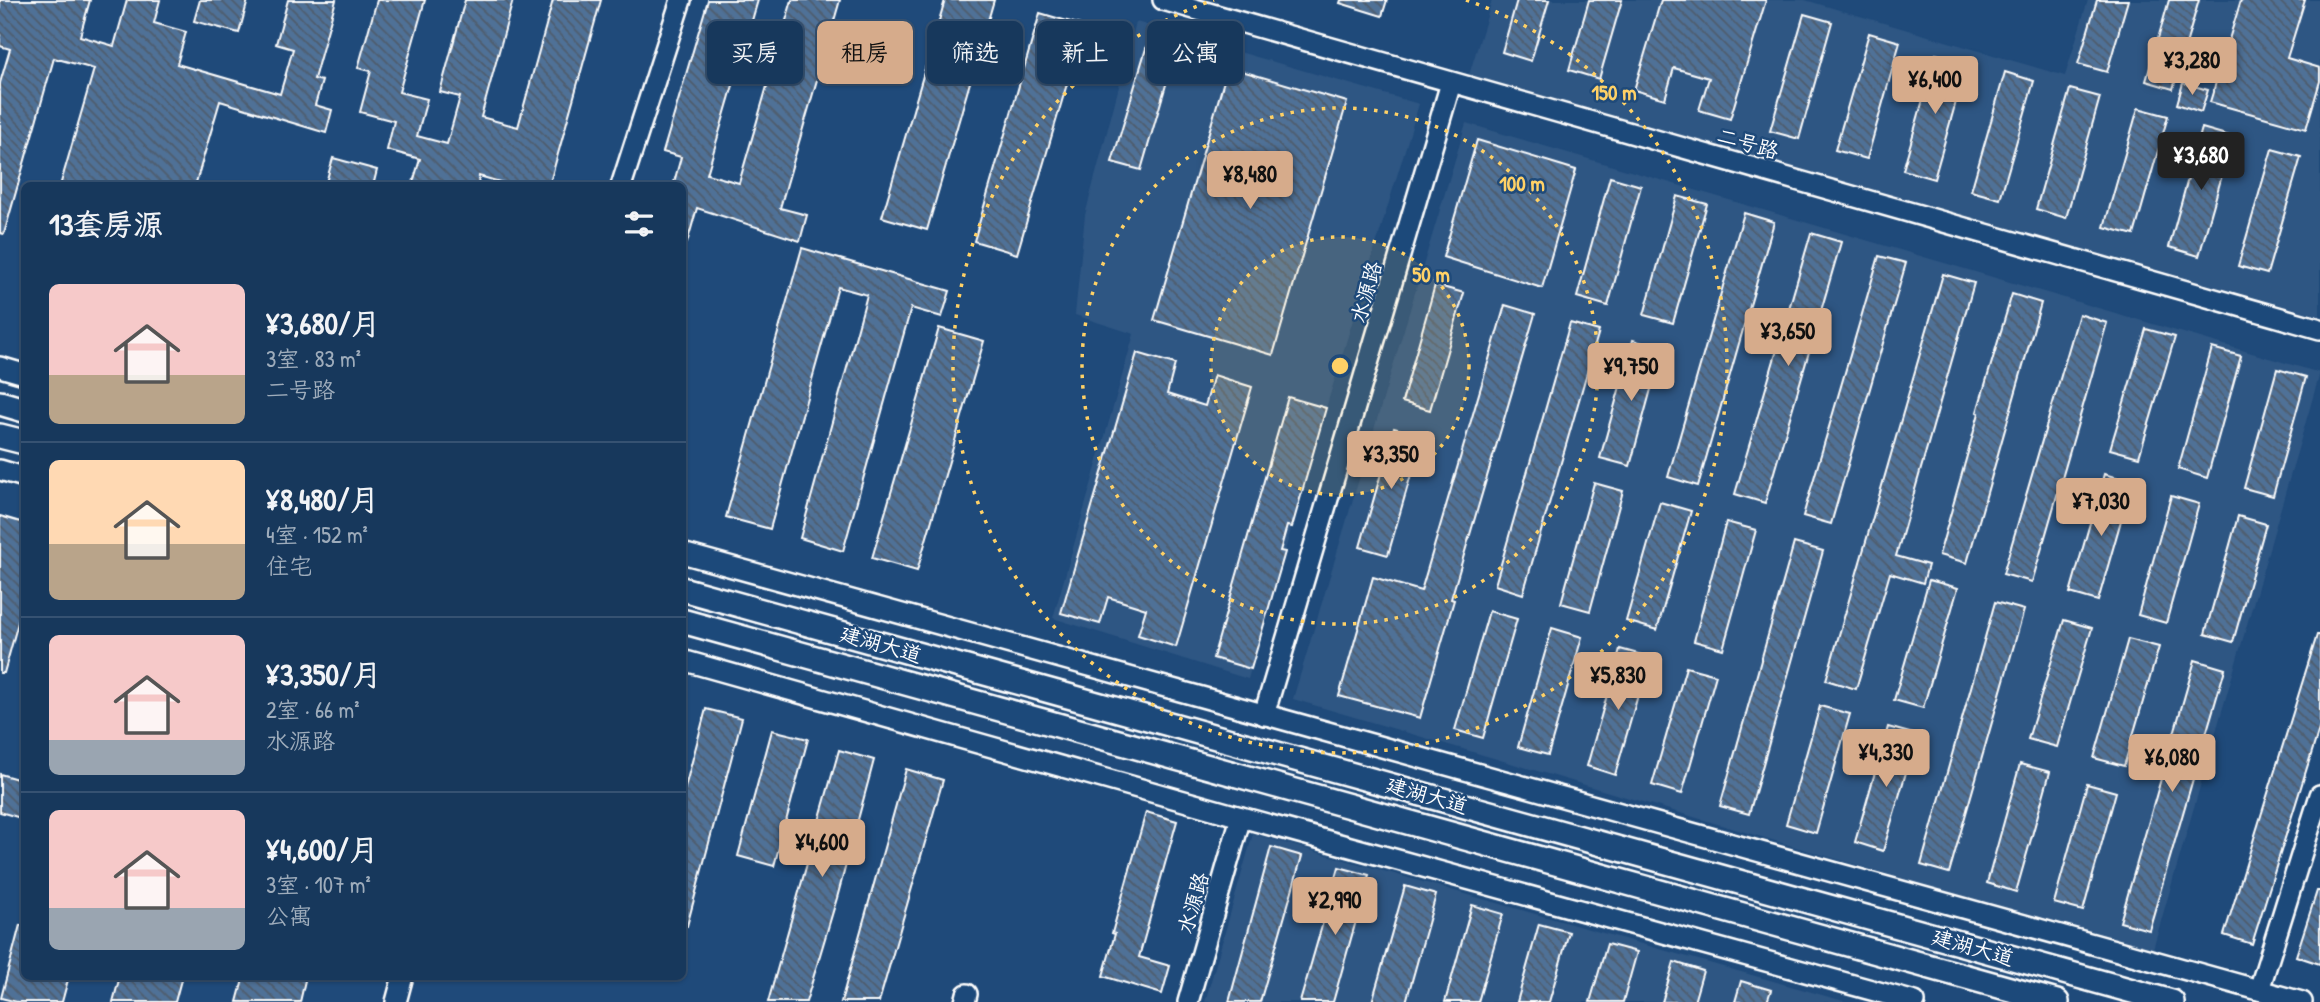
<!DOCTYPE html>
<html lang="zh">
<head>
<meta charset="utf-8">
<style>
	:root { --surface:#17385c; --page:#244365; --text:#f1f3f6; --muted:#9eacbb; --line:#365272; --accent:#d6ab8b }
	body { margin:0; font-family:"Patrick Hand","LXGW WenKai TC",sans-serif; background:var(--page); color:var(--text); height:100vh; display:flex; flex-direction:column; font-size:26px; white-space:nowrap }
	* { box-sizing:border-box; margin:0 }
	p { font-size:23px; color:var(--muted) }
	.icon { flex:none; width:38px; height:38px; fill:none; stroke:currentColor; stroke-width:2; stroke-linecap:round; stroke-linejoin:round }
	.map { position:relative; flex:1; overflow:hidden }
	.side { position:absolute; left:21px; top:182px; width:665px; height:798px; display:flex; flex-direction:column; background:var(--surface); border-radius:10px; box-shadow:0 2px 5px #0004,0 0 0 2px var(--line) }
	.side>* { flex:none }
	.hud { position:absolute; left:707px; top:21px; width:665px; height:63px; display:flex; gap:14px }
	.price { position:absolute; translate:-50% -60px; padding:0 16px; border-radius:7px; background:var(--accent); color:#111; font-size:23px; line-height:46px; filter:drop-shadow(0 2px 4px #0008) }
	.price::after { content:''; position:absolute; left:50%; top:42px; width:21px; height:16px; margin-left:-10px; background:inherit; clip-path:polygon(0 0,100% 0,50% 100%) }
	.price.selected { background:#222; color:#fff }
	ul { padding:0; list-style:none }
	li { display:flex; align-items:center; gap:21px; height:175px; padding:0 28px }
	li+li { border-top:2px solid var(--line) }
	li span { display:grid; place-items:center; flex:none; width:196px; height:140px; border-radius:10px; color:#555 }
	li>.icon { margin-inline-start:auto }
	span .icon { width:84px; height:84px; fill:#fffc; stroke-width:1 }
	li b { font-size:30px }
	h2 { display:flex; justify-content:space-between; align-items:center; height:84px; padding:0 28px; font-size:30px }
	.tag { padding:0 24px; border-radius:10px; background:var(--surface); box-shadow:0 2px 5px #0004,0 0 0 2px var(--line); font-size:24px; line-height:63px }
	.tag.selected { background:var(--accent); color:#111 }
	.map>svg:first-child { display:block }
	.built { fill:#2e5683 }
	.building { fill:url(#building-back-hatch); stroke:#fff; stroke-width:2 }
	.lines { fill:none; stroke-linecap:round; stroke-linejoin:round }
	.minor-casing { stroke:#fff; stroke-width:24 }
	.major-casing { stroke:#fff; stroke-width:28 }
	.minor { stroke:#1f4a7a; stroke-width:19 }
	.major { stroke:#1f4a7a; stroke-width:23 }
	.ring { fill:none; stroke:#ffd166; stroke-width:3.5; stroke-dasharray:3.5 7 }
	.labels { text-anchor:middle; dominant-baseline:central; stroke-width:5; stroke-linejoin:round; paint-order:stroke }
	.street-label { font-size:21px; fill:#fff; stroke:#1f4a7a }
	.centre { fill:#ffd166; stroke:#1f4a7a; stroke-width:3.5 }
	.ring-label { font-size:21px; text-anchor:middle; font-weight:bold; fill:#ffd166; stroke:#1f4a7a; stroke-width:5; stroke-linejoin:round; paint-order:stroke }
</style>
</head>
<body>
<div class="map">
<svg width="2320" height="1002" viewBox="0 0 2320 1002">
	<defs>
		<pattern id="building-back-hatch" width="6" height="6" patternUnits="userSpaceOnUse" patternTransform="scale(1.75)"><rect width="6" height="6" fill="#507197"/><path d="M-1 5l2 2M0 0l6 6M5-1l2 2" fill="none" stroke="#4e5b6a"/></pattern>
	</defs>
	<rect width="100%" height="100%" fill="#1f4a7a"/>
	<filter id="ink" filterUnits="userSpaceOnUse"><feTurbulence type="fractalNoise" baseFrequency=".0143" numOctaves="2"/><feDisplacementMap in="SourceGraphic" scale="14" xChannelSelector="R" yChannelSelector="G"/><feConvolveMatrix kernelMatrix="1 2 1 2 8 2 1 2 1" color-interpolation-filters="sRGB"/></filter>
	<g filter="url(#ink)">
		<!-- built -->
		<g class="built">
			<path d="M1492 0H1805L2065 76 2088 0H2320V316L1469 75Z"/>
			<path d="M1136 22 1419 104 1326 408 1248 679 1053 618 1134 334 1075 315 1085 215Z"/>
			<path d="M1466 123 2320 373 2152 952 1293 699Z"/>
			<path d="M1253 834 1847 1002H1205Z"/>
		</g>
		<!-- building -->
		<g class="building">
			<path d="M0 0H90L80 36 114 46 127 0H160L154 23 186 32 177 64 280 94 293 49 276 44 288 0H336L314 79 322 81 315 105 332 110 326 133 220 101 195 186H60L94 69 54 58 4 234 0 233V83L10 49 0 46Z"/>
			<path d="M200 0H248L239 33 194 21Z"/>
			<path d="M377 0H425L399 92 427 99 417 136 447 144 460 97 440 92 465 0H513L481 117 518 127 553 0H601L549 186H514L479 176 478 186H412L420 159 387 150 394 121 360 112 371 71 358 68Z"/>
			<path d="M708 0H758L707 174 739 183 792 0H840L780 208 807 215 800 241 697 208 687 243H682V186H673L681 157 663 152Z"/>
			<path d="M945 0H994L927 230 882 217Z"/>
			<path d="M1341 0H1387L1382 16 1340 3Z"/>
			<path d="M1517 0H1549L1531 61 1502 52Z"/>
			<path d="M1589 0H1622L1599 79 1569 70Z"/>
			<path d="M1661 0H1766L1730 119 1699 110 1709 78 1674 68 1665 99 1634 90Z"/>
			<path d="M2097 0H2128L2107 72 2078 64Z"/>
			<path d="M2169 0H2199L2173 89 2146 81Z"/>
			<path d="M2241 0H2305L2287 58 2320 68V81L2306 129 2210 102Z"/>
			<path d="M1040 13 1084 26 1017 254 974 241Z"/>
			<path d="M1804 14 1832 22 1799 139 1770 131Z"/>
			<path d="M1869 33 1900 42 1867 159 1835 150Z"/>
			<path d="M1147 45 1175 54 1141 170 1112 162Z"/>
			<path d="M1936 54 1967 63 1934 179 1903 170Z"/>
			<path d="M1228 67 1347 102 1273 355 1154 320Z"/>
			<path d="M2005 72 2034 81 2000 199 1971 191Z"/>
			<path d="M2183 83 2208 90 2201 112 2177 104Z"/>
			<path d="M2070 89 2100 97 2066 218 2036 209Z"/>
			<path d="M2138 108 2168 116 2134 235 2104 227Z"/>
			<path d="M2202 128 2233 137 2199 256 2169 247Z"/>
			<path d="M1477 140 1576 170 1542 288 1443 257Z"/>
			<path d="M2272 149 2301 157 2267 274 2238 266Z"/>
			<path d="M333 158 377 170 373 186H325Z"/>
			<path d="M1610 177 1641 186 1608 306 1577 297Z"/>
			<path d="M1677 196 1707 204 1673 323 1644 315Z"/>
			<path d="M1744 213 1774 222 1698 486 1668 477Z"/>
			<path d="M1811 233 1841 242 1765 503 1735 494Z"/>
			<path d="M802 248 950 291 942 317 911 308 843 551 800 538 867 295 838 287 770 529 726 517Z"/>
			<path d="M1879 256 1906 263 1831 524 1803 516Z"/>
			<path d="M1943 274 1974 283 1896 556 1928 565 1923 583 1890 573 1856 689 1826 680Z"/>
			<path d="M1435 285 1464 293 1430 410 1402 402Z"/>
			<path d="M2012 294 2041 303 1967 563 1939 555 1979 413 1977 412Z"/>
			<path d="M1505 305 1535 314 1451 599 1454 600 1420 718 1339 696 1373 577 1421 591Z"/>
			<path d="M2079 314 2107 323 2032 582 2003 574Z"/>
			<path d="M1570 323 1599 331 1523 594 1495 585Z"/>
			<path d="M939 328 984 341 917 571 872 558Z"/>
			<path d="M2146 329 2175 337 2139 457 2110 449Z"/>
			<path d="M1633 340 1662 349 1630 466 1600 458Z"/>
			<path d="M2212 348 2241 356 2207 478 2178 469Z"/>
			<path d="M1137 353 1175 364 1167 394 1205 406 1214 375 1252 387 1176 647 1138 635 1146 609 1108 597 1100 624 1061 613Z"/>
			<path d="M2277 369 2306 377 2273 496 2244 488Z"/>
			<path d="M1288 397 1326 408 1292 527 1287 526 1280 551 1285 552 1251 669 1213 658Z"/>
			<path d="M1394 428 1422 436 1388 555 1360 547Z"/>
			<path d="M2104 474 2132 482 2098 601 2070 593Z"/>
			<path d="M1594 483 1623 491 1590 611 1561 603Z"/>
			<path d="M2171 496 2199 504 2166 623 2138 615Z"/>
			<path d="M1660 502 1691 511 1657 630 1626 621Z"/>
			<path d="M0 516 24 523V601L4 673H0Z"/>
			<path d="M2238 516 2266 524 2233 642 2205 634Z"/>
			<path d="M1726 522 1756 530 1723 649 1694 641Z"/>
			<path d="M1794 543 1823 551 1749 814 1720 806Z"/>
			<path d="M1929 580 1958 588 1923 708 1894 700Z"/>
			<path d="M1995 602 2024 610 1949 873 1921 865Z"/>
			<path d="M1489 611 1517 619 1483 738 1455 730Z"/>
			<path d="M2064 620 2092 628 2057 747 2028 739Z"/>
			<path d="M1552 628 1582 637 1548 755 1518 747Z"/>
			<path d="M2317 635H2320V726L2252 944 2224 935Z"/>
			<path d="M2128 639 2159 647 2124 766 2094 758Z"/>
			<path d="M1620 649 1649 657 1615 775 1587 766Z"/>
			<path d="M2195 660 2225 669 2149 930 2120 922Z"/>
			<path d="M1686 667 1716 675 1682 794 1652 785Z"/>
			<path d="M1820 706 1850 714 1816 833 1786 824Z"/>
			<path d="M706 709 742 718 687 926H682V799Z"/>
			<path d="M1888 727 1917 735 1883 851 1855 842Z"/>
			<path d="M772 730 808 739 774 866 738 856Z"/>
			<path d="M839 750 874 760 837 898 806 1002H768Z"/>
			<path d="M2020 764 2050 772 2016 892 1987 883Z"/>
			<path d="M906 769 943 780 879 1002H841Z"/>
			<path d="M0 774 24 781V819L0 812Z"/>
			<path d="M2087 784 2116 792 2083 911 2054 903Z"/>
			<path d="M1146 812 1177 821 1139 957 1170 966 1162 994 1103 976 1115 934 1112 933Z"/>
			<path d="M1271 847 1302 856 1260 1002H1229Z"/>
			<path d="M1339 867 1369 875 1333 1002H1300Z"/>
			<path d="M1405 886 1436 895 1406 1002H1372Z"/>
			<path d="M2317 891H2320V964L2296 956Z"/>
			<path d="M1472 905 1503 914 1478 1002H1445Z"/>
			<path d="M1539 924 1569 932 1549 1002H1517Z"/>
			<path d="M20 925 24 926V976H69L62 1002H17L1 998Z"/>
			<path d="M1607 944 1637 952 1623 1002H1590Z"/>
			<path d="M1674 962 1703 971 1694 1002H1662Z"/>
			<path d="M120 976H182L175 1002H113Z"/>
			<path d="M244 976H306L300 1002H237Z"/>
			<path d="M1741 981 1771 990 1767 1002H1735Z"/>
		</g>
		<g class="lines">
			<!-- minor casing -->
			<g class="minor-casing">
				<g id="minor">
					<path d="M1163 0 2320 329"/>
					<path d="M621 186 681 0"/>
					<path d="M0 367 24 374"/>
					<path d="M0 470 24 477"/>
					<path d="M682 553 2302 1002"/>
					<path d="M682 660 1241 817 1915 1002"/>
					<path d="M1264 715 1451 83"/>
					<path d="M2259 990 2320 795"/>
					<path d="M396 1002 403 976"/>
					<path d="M965 1002 967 994"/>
					<path d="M1188 1002 1241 817"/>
				</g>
			</g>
			<!-- major casing -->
			<g class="major-casing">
				<g id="major">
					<path d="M0 403 24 410"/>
					<path d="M0 436 24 442"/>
					<path d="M682 589 2172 1002"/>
					<path d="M682 621 2057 1002"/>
				</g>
			</g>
			<!-- minor -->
			<use href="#minor" class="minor"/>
			<!-- major -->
			<use href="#major" class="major"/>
		</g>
	</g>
	<!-- distance rings -->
	<circle cx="1340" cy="366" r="129" fill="#ffd166" fill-opacity=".12"/>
	<g class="ring">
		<circle cx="1340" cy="366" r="129"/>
		<circle cx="1340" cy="366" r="258"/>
		<path d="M1466 0A387 387 0 1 1 1214 0"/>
	</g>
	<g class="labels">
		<!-- street labels -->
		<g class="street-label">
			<text transform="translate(1748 143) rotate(16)">二号路</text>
			<text transform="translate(1366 292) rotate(-74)">水源路</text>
			<text transform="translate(881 644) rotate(16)">建湖大道</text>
			<text transform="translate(1427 795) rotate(16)">建湖大道</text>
			<text transform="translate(1193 903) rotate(-74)">水源路</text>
			<text transform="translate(1973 947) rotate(16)">建湖大道</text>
		</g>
	</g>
	<circle cx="1340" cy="366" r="10" class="centre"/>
	<g class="ring-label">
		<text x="1614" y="100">150 m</text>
		<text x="1522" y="191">100 m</text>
		<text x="1431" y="282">50 m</text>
	</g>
</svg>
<b class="price" style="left:2192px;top:97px">¥3,280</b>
<b class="price" style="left:1935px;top:116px">¥6,400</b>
<b class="price selected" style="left:2201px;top:192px">¥3,680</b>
<b class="price" style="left:1250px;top:211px">¥8,480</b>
<b class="price" style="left:1788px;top:368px">¥3,650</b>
<b class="price" style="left:1631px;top:403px">¥9,750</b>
<b class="price" style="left:1391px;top:491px">¥3,350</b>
<b class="price" style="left:2101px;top:538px">¥7,030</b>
<b class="price" style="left:1618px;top:712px">¥5,830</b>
<b class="price" style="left:1886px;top:789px">¥4,330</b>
<b class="price" style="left:2172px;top:794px">¥6,080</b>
<b class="price" style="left:822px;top:879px">¥4,600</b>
<b class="price" style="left:1335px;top:937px">¥2,990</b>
<div class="hud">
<a class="tag">买房</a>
<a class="tag selected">租房</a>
<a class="tag">筛选</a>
<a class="tag">新上</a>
<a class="tag">公寓</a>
</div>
<section class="side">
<h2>13套房源<svg class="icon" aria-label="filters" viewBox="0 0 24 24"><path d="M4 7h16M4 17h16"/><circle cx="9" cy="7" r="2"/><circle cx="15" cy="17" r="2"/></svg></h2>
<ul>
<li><span style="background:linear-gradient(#f6c9c9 65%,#b9a48a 0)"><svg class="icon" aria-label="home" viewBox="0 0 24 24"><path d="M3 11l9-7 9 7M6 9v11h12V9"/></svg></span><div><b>¥3,680/月</b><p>3室 · 83 m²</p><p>二号路</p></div></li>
<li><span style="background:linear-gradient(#ffd9b3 60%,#b9a48a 0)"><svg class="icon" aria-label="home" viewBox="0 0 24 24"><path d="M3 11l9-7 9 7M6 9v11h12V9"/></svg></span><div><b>¥8,480/月</b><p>4室 · 152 m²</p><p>住宅</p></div></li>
<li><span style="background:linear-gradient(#f6c9c9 75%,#9aa5b1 0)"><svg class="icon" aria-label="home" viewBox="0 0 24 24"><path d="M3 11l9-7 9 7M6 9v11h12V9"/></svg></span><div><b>¥3,350/月</b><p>2室 · 66 m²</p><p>水源路</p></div></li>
<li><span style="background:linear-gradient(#f6c9c9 70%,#9aa5b1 0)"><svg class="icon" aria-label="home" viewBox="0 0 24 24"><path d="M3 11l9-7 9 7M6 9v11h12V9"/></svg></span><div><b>¥4,600/月</b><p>3室 · 107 m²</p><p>公寓</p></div></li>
</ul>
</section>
</div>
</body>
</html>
